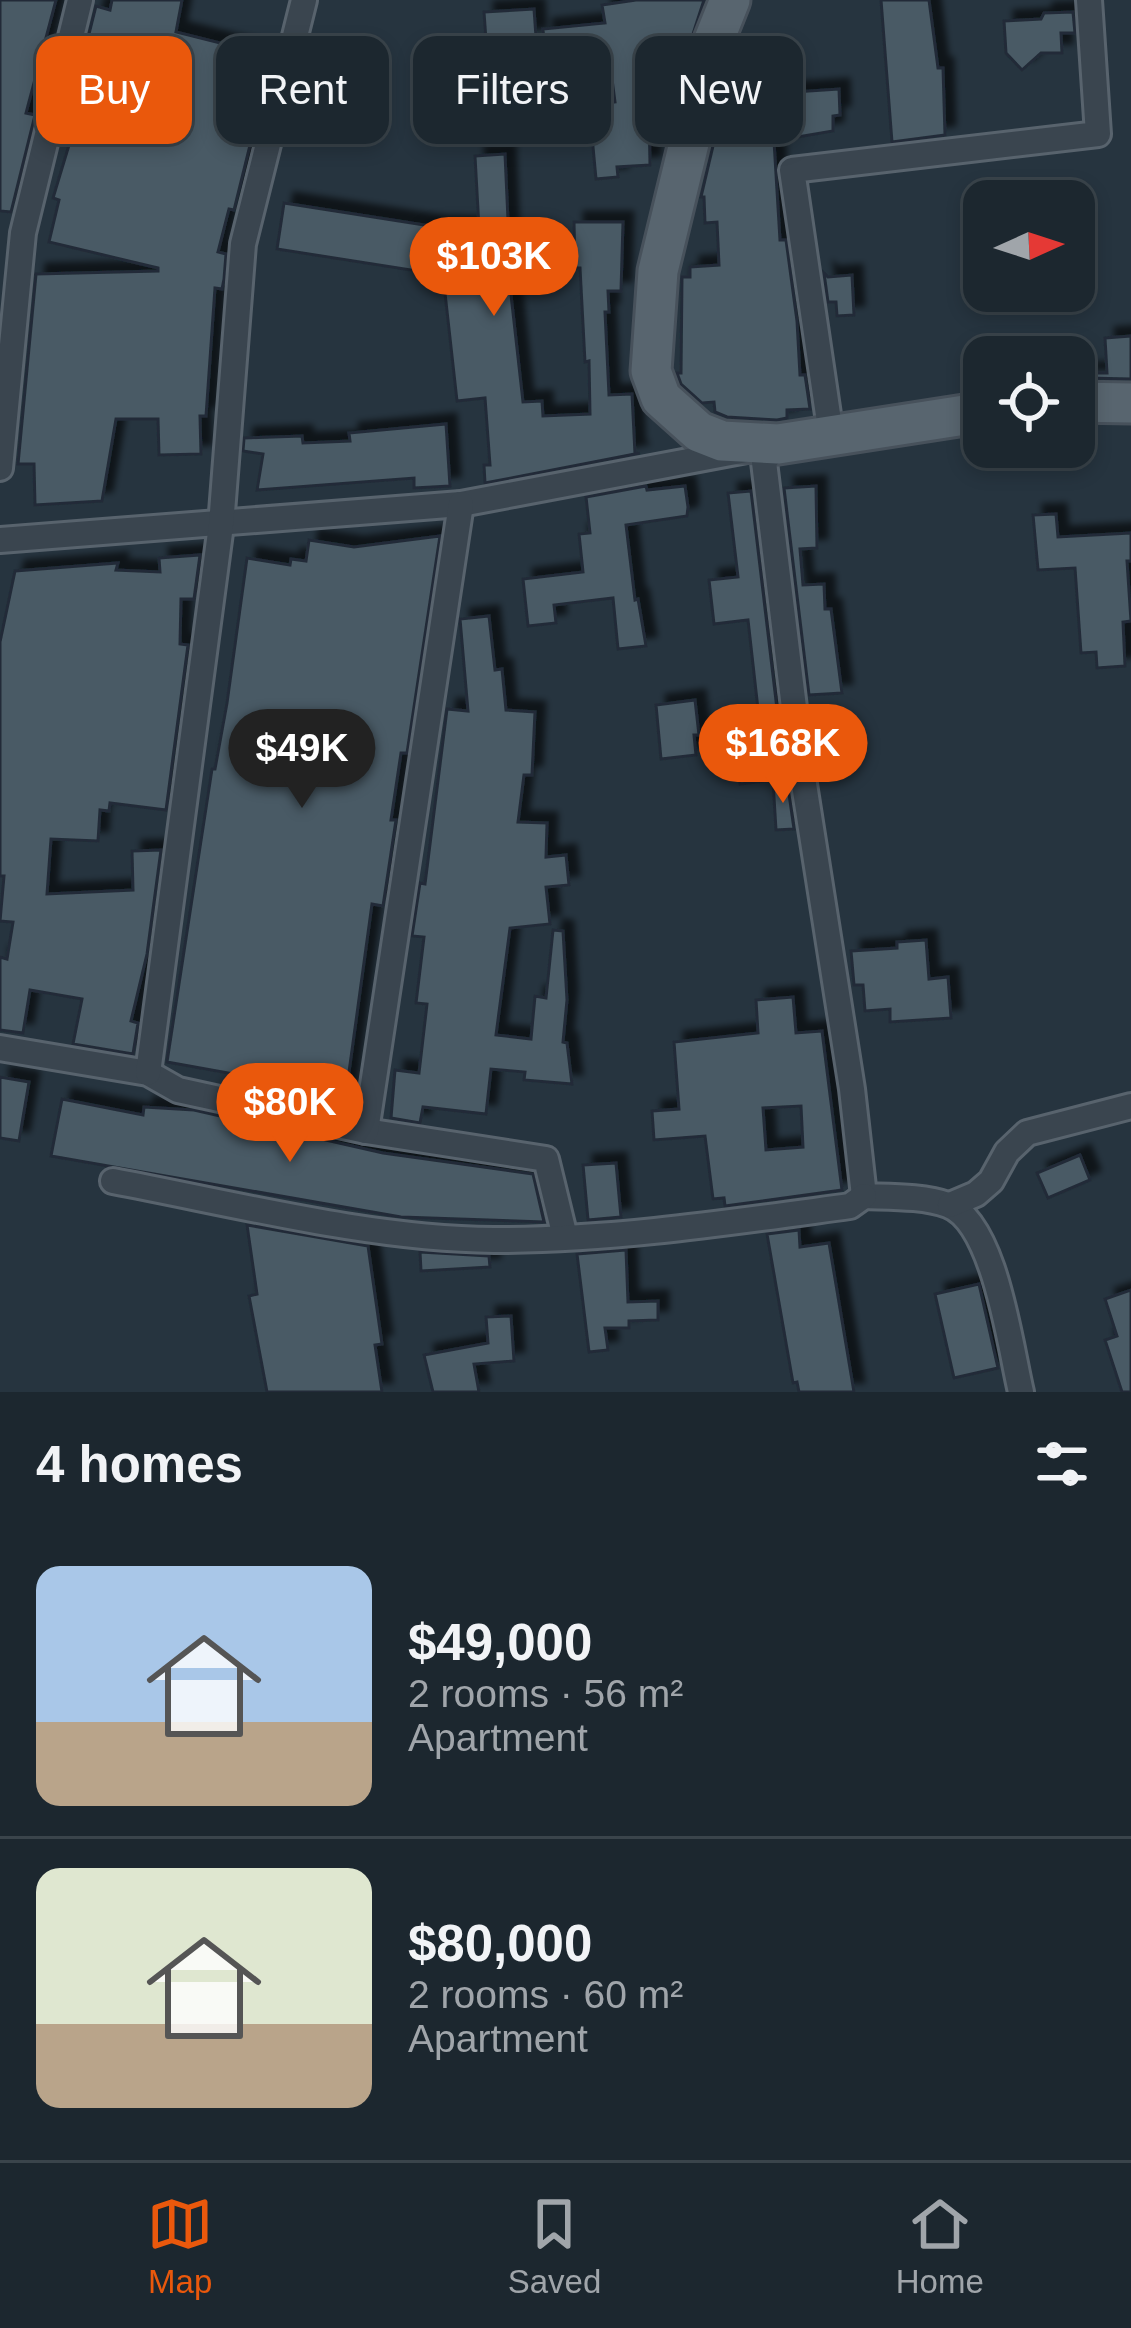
<!DOCTYPE html>
<html lang="en">
<head>
<meta charset="utf-8">
<style>
	:root { --surface:#1c272f; --page:#29333b; --text:#f1f3f6; --muted:#a0a5aa; --line:#3a444b; --accent:#ea580c }
	body { margin:0; font-family:Arial,sans-serif; background:var(--page); color:var(--text); height:100vh; display:flex; flex-direction:column; font-size:45px; white-space:nowrap }
	* { box-sizing:border-box; margin:0 }
	p { font-size:39px; color:var(--muted) }
	.icon { flex:none; width:66px; height:66px; fill:none; stroke:currentColor; stroke-width:2; stroke-linecap:round; stroke-linejoin:round }
	.map { position:relative; height:1392px; overflow:hidden }
	.side { display:flex; flex-direction:column; background:var(--surface); flex:1 }
	.side>* { flex:none }
	.top-card { position:absolute; left:36px; top:36px; width:1059px; height:108px; display:flex; gap:24px }
	.needle { width:78px; rotate:87deg }
	.buttons { position:absolute; left:963px; top:180px; display:grid; gap:24px }
	.buttons a { display:grid; place-items:center; width:132px; height:132px; border-radius:24px; background:var(--surface); box-shadow:0 6px 18px #0003,0 0 0 3px var(--line); font-size:60px }
	.price { position:absolute; translate:-50% -102px; padding:0 27px; border-radius:42px; background:var(--accent); color:#fff; font-size:39px; line-height:78px; filter:drop-shadow(0 3px 6px #0008) }
	.price::after { content:''; position:absolute; left:50%; top:72px; width:36px; height:27px; margin-left:-18px; background:inherit; clip-path:polygon(0 0,100% 0,50% 100%) }
	.price.on { background:#222; color:#fff }
	ul { padding:0; list-style:none }
	li { display:flex; align-items:center; gap:36px; height:300px; padding:0 36px }
	li+li { border-top:3px solid var(--line) }
	li span { display:grid; place-items:center; flex:none; width:336px; height:240px; border-radius:24px; color:#555 }
	li>.icon { margin-inline-start:auto }
	span .icon { width:144px; height:144px; fill:#fffc; stroke-width:1 }
	li b { font-size:51px }
	h2 { display:flex; justify-content:space-between; align-items:center; height:144px; padding:0 36px; font-size:51px }
	.pill { padding:0 42px; border-radius:24px; background:var(--surface); box-shadow:0 6px 18px #0003,0 0 0 3px var(--line); font-size:42px; line-height:108px }
	.pill.on { background:var(--accent); color:#fff }
	.menu { display:flex; justify-content:space-around; align-items:center; height:168px; border-top:3px solid var(--line); background:var(--surface); font-size:33px; color:var(--muted) }
	.menu a { display:grid; justify-items:center; gap:6px }
	.menu .on { color:var(--accent) }
	.map>svg:first-child { display:block }
	.building { fill:#4a5a65; stroke:#212c37; stroke-width:3; fill-rule:evenodd; filter:url(#shadow) }
	.lines { fill:none; stroke-linecap:round; stroke-linejoin:round }
	.street-casing { stroke:#58636d; stroke-width:30 }
	.primary-casing { stroke:#47515b; stroke-width:45 }
	.street { stroke:#3a454f; stroke-width:24 }
	.primary { stroke:#58656f; stroke-width:39 }
</style>
</head>
<body>
<div class="map">
<svg width="1131" height="1392" viewBox="0 0 1131 1392">
	<defs>
		<filter id="shadow"><feDropShadow dx="10" dy="-10" stdDeviation="3" flood-color="#0009"/></filter>
	</defs>
	<rect width="100%" height="100%" fill="#26343f"/>
	<!-- building -->
	<g class="building">
		<path d="M0 0H56L26 113 35 115 11 212 0 211Z"/>
		<path d="M112 0H182L176 32 272 56 234 210 229 209 218 252 226 254 224 279 222 289 215 288 206 416H200L201 454 159 455 158 419H116L102 501 35 505 34 464H18L36 274 158 271V268L49 242 59 200 53 198 98 49 86 46 96 6 110 10Z"/>
		<path d="M636 0H704L681 71 660 76 662 106 649 107 650 165 617 167 618 177 596 179 591 126H597L594 104 615 102 610 64 546 69 543 29 605 23 602 5Z"/>
		<path d="M881 0H929L938 68H943L945 135 892 142Z"/>
		<path d="M534 9 536 37 486 40 484 12Z"/>
		<path d="M1073 12 1075 33H1061L1062 53H1041L1022 70 1006 53 1004 21 1041 19 1044 13Z"/>
		<path d="M778 57 780 93 839 89 840 115 833 116V131L774 141 780 240H786L797 321 800 375H805L810 409 787 410V418L777 420 727 417 715 412 714 402 702 403 681 384 677 373H681L682 277H690V267L719 265 717 222 705 223 704 197H701L717 129 725 128 724 99 730 76 747 75 746 59Z"/>
		<path d="M505 154 509 242H516L515 268H508L523 402 542 401 543 416 590 414 589 361 585 362 580 268H575L574 222H623L621 291H608L609 312H605L609 395 632 394 635 454 640 453 485 483 484 465H490L485 398 457 401 443 275 277 249 284 203 437 227 479 228 475 156Z"/>
		<path d="M824 273 828 277 852 275 854 315 837 316 836 302H828Z"/>
		<path d="M1131 336V379L1086 378V373H1107L1105 338Z"/>
		<path d="M446 424 450 486 414 488V478L257 490 263 454 243 451 244 438 302 436 303 443 350 441 349 433Z"/>
		<path d="M646 486 647 490 685 486 688 507 687 516 626 525 635 600 638 599 646 646 618 649 613 598 554 605 556 623 528 626 523 579 583 572 579 534 590 533 586 497Z"/>
		<path d="M816 486 817 548 800 549 803 585 824 584 825 609H831L842 693 809 695 784 488Z"/>
		<path d="M751 491 780 734 761 736 748 620 714 624 709 580 738 577 728 493Z"/>
		<path d="M1056 514 1058 537 1131 533V561H1127L1131 621 1123 622 1125 666 1097 668 1096 652 1081 653 1075 568 1038 570 1033 515Z"/>
		<path d="M440 536 407 753H401L391 820H396L383 906 372 904 346 1094 167 1062 212 769H215L227 703 247 558 290 565 291 559 306 561 309 540 354 547Z"/>
		<path d="M200 555 194 599H181L180 644 188 645 166 810 110 803 109 811 100 810 98 841 51 839 47 894 133 890 132 851 161 850 147 954 131 1021 138 1023 133 1054 73 1044 82 999 30 990 23 1033 0 1030V957L7 959 13 922 0 921 4 876H0V642L15 571 118 563 116 570 160 572 159 558Z"/>
		<path d="M489 616 495 670 502 669 506 710 535 712 532 775H524L518 822 547 823 546 857 566 855 569 885 546 887 550 924 510 928 496 1035 531 1039 535 996 546 998 553 930 563 931 567 1000 563 1042 567 1043 572 1084 524 1080 525 1072 491 1069 486 1114 423 1107 420 1123 391 1118 395 1070 419 1073 427 1004 416 1003 424 937 412 936 420 883 425 884 447 709 468 711 460 619Z"/>
		<path d="M695 700 699 735H694L696 755 661 759 656 705Z"/>
		<path d="M776 742 781 779 740 784 736 747Z"/>
		<path d="M787 780 794 829 776 830 773 781Z"/>
		<path d="M926 940 929 979 948 977 951 1018 890 1022V1009L865 1011 863 985H854L851 951 897 948V942Z"/>
		<path d="M793 997 796 1033 822 1031 842 1190 725 1206 724 1198 713 1199 705 1136 654 1140 652 1111 679 1109 674 1042 758 1033 756 1000ZM801 1106 803 1147 766 1150 763 1108Z"/>
		<path d="M0 1077 29 1082 19 1141 0 1138Z"/>
		<path d="M62 1099 143 1115 144 1107 194 1110 383 1153 533 1174 544 1222 401 1217 51 1156Z"/>
		<path d="M1080 1155 1090 1180 1048 1198 1037 1173Z"/>
		<path d="M616 1163 621 1217 588 1220 583 1165Z"/>
		<path d="M247 1225 368 1246 382 1344 375 1345 382 1392H267L249 1296 257 1294Z"/>
		<path d="M799 1230 800 1247 829 1243 854 1392H799L797 1382 793 1383 767 1234Z"/>
		<path d="M626 1250 628 1302 658 1301V1320L629 1321V1328H605L608 1350 589 1352 577 1254Z"/>
		<path d="M420 1252 489 1256 490 1267 421 1271Z"/>
		<path d="M979 1284 998 1368 954 1378 935 1294Z"/>
		<path d="M1131 1290V1392H1122L1105 1340 1117 1336 1105 1299Z"/>
		<path d="M511 1316 514 1361 474 1364 479 1392H433L424 1355 488 1343 486 1317Z"/>
	</g>
	<g class="lines">
		<!-- street casing -->
		<g class="street-casing">
			<g id="street">
				<path d="M831 435 792 170 1098 134 1089 0"/>
				<path d="M0 468 23 233 80 0"/>
				<path d="M0 540 461 504 778 444 764 462 801 765 852 1089 864 1196C889 1197 924 1196 948 1205 995 1223 1010 1346 1021 1392"/>
				<path d="M0 1048 148 1073 178 1090 366 1131 546 1159 565 1237"/>
				<path d="M148 1073 221 525 243 244 304 0"/>
				<path d="M366 1131 461 504"/>
				<path d="M113 1181C235 1204 370 1239 494 1240 614 1240 732 1222 850 1206L864 1196"/>
				<path d="M950 1205 976 1194 991 1181 1007 1152 1027 1133 1131 1106"/>
			</g>
		</g>
		<!-- primary casing -->
		<g class="primary-casing">
			<g id="primary">
				<path d="M730 0 714 40 658 271 651 371 661 398 699 432 722 441 778 444 984 412"/>
				<path d="M1074 402 1131 403"/>
			</g>
		</g>
		<!-- street -->
		<use href="#street" class="street"/>
		<!-- primary -->
		<use href="#primary" class="primary"/>
	</g>
</svg>
<div class="buttons">
<a><svg class="needle" viewBox="-14 -14 28 28"><path d="M0-13l5 13h-10z" fill="#e53935"/><path d="M0 13l5-13h-10z" fill="#a0a5aa"/></svg></a>
<a><svg class="icon" aria-label="locate" viewBox="0 0 24 24"><circle cx="12" cy="12" r="6"/><path d="M12 2v4M12 18v4M2 12h4M18 12h4"/></svg></a>
</div>
<b class="price" style="left:494px;top:319px">$103K</b>
<b class="price" style="left:783px;top:806px">$168K</b>
<b class="price on" style="left:302px;top:811px">$49K</b>
<b class="price" style="left:290px;top:1165px">$80K</b>
<div class="top-card">
<a class="pill on">Buy</a>
<a class="pill">Rent</a>
<a class="pill">Filters</a>
<a class="pill">New</a>
</div>
</div>
<section class="side">
<h2>4 homes<svg class="icon" aria-label="filters" viewBox="0 0 24 24"><path d="M4 7h16M4 17h16"/><circle cx="9" cy="7" r="2"/><circle cx="15" cy="17" r="2"/></svg></h2>
<ul>
<li><span style="background:linear-gradient(#a9c7e8 65%,#b9a48a 0)"><svg class="icon" aria-label="home" viewBox="0 0 24 24"><path d="M3 11l9-7 9 7M6 9v11h12V9"/></svg></span><div><b>$49,000</b><p>2 rooms · 56 m²</p><p>Apartment</p></div></li>
<li><span style="background:linear-gradient(#dfe7d0 65%,#b9a48a 0)"><svg class="icon" aria-label="home" viewBox="0 0 24 24"><path d="M3 11l9-7 9 7M6 9v11h12V9"/></svg></span><div><b>$80,000</b><p>2 rooms · 60 m²</p><p>Apartment</p></div></li>
</ul>
</section>
<nav class="menu">
<a class="on"><svg class="icon" aria-label="map" viewBox="0 0 24 24"><path d="M3 6l6-2 6 2 6-2v14l-6 2-6-2-6 2zM9 4v14M15 6v14"/></svg>Map</a>
<a><svg class="icon" aria-label="saved" viewBox="0 0 24 24"><path d="M7 4h10v16l-5-4-5 4z"/></svg>Saved</a>
<a><svg class="icon" aria-label="home" viewBox="0 0 24 24"><path d="M3 11l9-7 9 7M6 9v11h12V9"/></svg>Home</a>
</nav>
</body>
</html>
